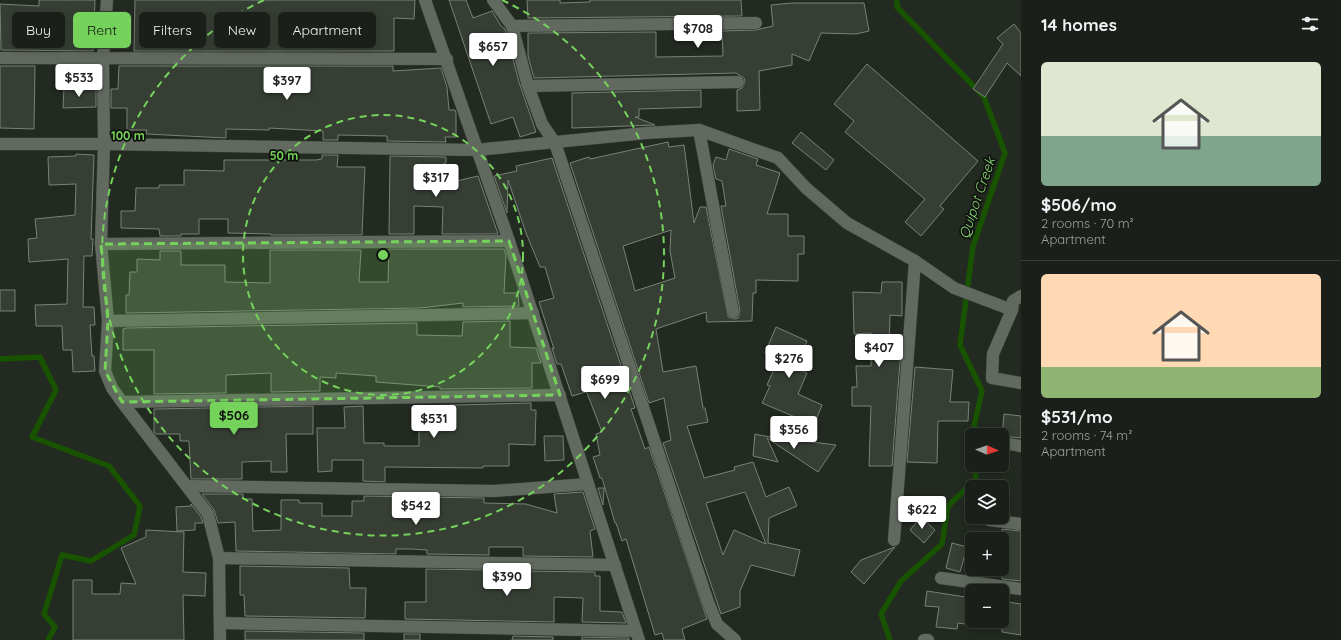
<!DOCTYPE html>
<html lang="en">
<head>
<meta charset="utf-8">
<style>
	:root { --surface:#1a2019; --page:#272d26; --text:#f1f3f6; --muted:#9fa3a2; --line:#383e38; --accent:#75d25b }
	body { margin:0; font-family:Quicksand,sans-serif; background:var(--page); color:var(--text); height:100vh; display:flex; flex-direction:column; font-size:15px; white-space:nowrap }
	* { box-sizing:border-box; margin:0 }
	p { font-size:13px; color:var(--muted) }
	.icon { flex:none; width:22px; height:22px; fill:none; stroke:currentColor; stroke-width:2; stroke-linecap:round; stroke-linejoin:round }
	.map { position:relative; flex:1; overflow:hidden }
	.drawer { display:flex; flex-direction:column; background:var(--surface); width:320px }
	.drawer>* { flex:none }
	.hud { position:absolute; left:12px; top:12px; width:380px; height:36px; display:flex; gap:8px }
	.needle { width:26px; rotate:92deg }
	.buttons { position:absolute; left:965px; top:428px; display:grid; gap:8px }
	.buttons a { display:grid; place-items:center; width:44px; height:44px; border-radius:6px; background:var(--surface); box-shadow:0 2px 10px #0003,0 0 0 1px var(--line); font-size:20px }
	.price { position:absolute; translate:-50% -34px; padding:0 9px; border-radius:4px; background:#fff; color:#222; font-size:13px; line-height:26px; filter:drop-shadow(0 1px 2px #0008) }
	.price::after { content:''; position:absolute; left:50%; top:24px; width:12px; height:9px; margin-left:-6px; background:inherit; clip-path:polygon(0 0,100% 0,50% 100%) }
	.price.selected { background:var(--accent); color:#111 }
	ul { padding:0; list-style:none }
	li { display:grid; align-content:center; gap:8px; height:212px; padding:0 20px }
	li+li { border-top:1px solid var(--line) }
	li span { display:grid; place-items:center; height:124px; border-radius:6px; color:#555 }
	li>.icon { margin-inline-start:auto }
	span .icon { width:72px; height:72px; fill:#fffc; stroke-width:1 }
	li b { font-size:17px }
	h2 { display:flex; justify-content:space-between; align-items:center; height:48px; padding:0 20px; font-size:17px }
	.chip { padding:0 14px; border-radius:6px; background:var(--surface); box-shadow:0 2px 10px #0003,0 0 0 1px var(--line); font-size:14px; line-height:36px }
	.chip.selected { background:var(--accent); color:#111 }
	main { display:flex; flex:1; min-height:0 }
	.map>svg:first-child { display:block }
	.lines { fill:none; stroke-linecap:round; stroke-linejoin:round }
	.stream { stroke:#185300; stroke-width:5.5 }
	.building { fill:#373f35; stroke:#798277; fill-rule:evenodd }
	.street-casing { stroke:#3e443d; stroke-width:13 }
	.street { stroke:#626a60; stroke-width:12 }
	.marked { fill:#75d25b; fill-opacity:0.2; stroke:#75d25b; stroke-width:3; stroke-dasharray:8 5; stroke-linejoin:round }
	.ring { fill:none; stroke:#75d25b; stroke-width:2; stroke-dasharray:7 5 }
	.labels { text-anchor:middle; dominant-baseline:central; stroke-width:3.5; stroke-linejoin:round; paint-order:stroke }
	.water-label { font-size:14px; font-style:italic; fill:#8bd976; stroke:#0e110d }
	.centre { fill:#75d25b; stroke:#0e110d; stroke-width:2 }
	.ring-label { font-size:12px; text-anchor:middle; font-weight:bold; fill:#75d25b; stroke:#0e110d; stroke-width:3.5; stroke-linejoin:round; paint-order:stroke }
</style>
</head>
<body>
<main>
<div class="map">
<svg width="1021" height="640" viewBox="0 0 1021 640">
	<rect width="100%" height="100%" fill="#232a21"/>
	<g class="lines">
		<!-- stream -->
		<g class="stream">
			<path d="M897 0V7L984 97 1005 153 973 246 960 345 982 391 972 435"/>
			<path d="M0 359 40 357 56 390 32 437 109 466 140 506 134 535 91 561 62 555 44 614 55 627 48 640"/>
			<path d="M972 437V448"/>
			<path d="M890 640 881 614 901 581 942 544 948 506 976 479 974 465"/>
		</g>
	</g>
	<!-- building -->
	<g class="building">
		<path d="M39 0H95L93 51 1 50 0 4 39 6Z"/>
		<path d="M135 0H415L414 19 394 18V51H134Z"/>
		<path d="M449 0H466L473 18 492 11 501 26 505 29 519 82 536 132 520 137 513 117 491 124Z"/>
		<path d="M527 0H560V3L590 2V0H741L742 16 528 18Z"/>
		<path d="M792 3H864L869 31 856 34 821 33 809 61 792 54V65L759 71 760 110 737 111V90L742 88 745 82 744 78 736 73 534 78 528 56V33L656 32V57L723 56 722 31 756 30 773 26 771 5Z"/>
		<path d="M1014 24 1021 33V76L1007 63 985 97 973 89 1003 44 997 38Z"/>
		<path d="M867 64 978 161 940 206 944 209 921 236 905 222 925 199 845 132 854 121 834 104Z"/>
		<path d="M0 66H35L34 129 0 128Z"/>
		<path d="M119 66H393V71L441 68 447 87 449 110H455L456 113V137H445L446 142 387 141V136L338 135V140H323V131L269 128V130L226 129V138L146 134 147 130H127V108H111V89H118Z"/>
		<path d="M64 88 96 89V107L63 108Z"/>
		<path d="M701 90V107L639 109V117H635L655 125 572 128V93Z"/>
		<path d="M801 132 834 160 826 170 792 143Z"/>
		<path d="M668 142 669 147 684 145 694 223 700 207H706L728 317 734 319 738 318 740 311 721 206H726L722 181 716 179 713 165 716 157 726 160 729 149 758 159 756 165 780 173 767 214H788V236H804V254H798V281L756 280V293H753L752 321 707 322 706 312 656 329 663 372 696 366 703 408H705L708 422 687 426 704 478 735 470 734 467 753 462 766 497 789 487 797 506 769 518 768 543 800 550 794 576 751 565 740 591V607L721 614 663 443 671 440 664 398 649 403 570 163 589 157 590 159ZM671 230 670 251 675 278 635 291 623 246ZM745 492 766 544 734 530 723 555 706 503Z"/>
		<path d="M76 154 94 155 91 239H93L92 256H84L83 307H94L95 325H90L92 356H94L95 371 73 372 72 350H63L62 326H36L35 305 67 304 68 259 29 262 28 239 37 238 35 219 75 215 76 184 49 185 48 157 76 156Z"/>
		<path d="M322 155H338L337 167H365L362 235H271V234L228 233V219H199V234H181V236H160L159 229 121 228V211H135L136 188H159V185H184V170L224 171V160H316L322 159Z"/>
		<path d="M390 156 446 157V163L438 166 444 184 478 176 498 234H442L443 207 414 206V234H389Z"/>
		<path d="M552 158 635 408 631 409 645 449 649 447 707 619 682 629 685 640H664L662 633 655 635 626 539 622 541 616 523H615L602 478H600L593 457 600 455 596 434 602 432 587 393 586 392 572 396 561 364H557L552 348 554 349 539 302 554 298 545 267H540L526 233 508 180 507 213 494 176 517 171 516 166Z"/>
		<path d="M389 249H504L506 255 504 293H518L519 306 463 307V303L420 308 126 313V295H129L130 272H137V259L160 260V251H181V265H225V282L270 283V250H361L359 282H388Z"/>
		<path d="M882 282H902V316L890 315 889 350 901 349 892 466H869L871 406H852V387H857L856 366H871V333L854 334 853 292 881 293Z"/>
		<rect x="0" y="290" width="15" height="21"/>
		<path d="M510 321V347L536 348 541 363H532V388L440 389V387L376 382V376L336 373V378L320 377V391L271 392V373L226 375V393L154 394V350H123V329L126 328 417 323V335L462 336 463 322Z"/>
		<path d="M776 327 807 341 796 368 807 373 798 394 822 405 814 425 762 403 770 386 767 385 780 356 765 353Z"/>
		<path d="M915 367 953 370 950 402H969L968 421H938L937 463 907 462Z"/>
		<path d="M531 403V410H536L535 445 509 444V466H483V468L385 467V482L363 481V460H332V471L318 472 317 428H345L344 407 363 406 364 443H384V446H419V406Z"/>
		<path d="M313 406V434H286L287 472H271V461L242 462V479H191L189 441H180V434H156L154 432V409Z"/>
		<path d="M1004 414 1021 416V438L1002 436Z"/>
		<path d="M755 434 764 436 836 445 818 472 767 438 778 462 753 456Z"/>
		<path d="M544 436H563L564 460 545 461Z"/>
		<path d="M598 488H604L603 505Z"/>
		<path d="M583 492 595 529 590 531 593 557 523 556V547H489V555L427 554V550L411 549H396V554L236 551 235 522 218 523 214 510 202 494H243V499H252L253 531 281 530V500H299V503H322V516H352V501H364V496L484 498V503L526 504 557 513 554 494Z"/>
		<path d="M191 504 201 517 203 523H195V530L177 531 176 507 191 506Z"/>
		<path d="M921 517 935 530 924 543 910 530Z"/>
		<path d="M1002 529 1021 531V581L1002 579Z"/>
		<path d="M146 530 184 532 183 572 206 573 205 596 183 595 184 640H73V580H92V594H120L121 583 136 584 121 548 146 537Z"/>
		<path d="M952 543 967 547 960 572 946 568Z"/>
		<path d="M895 547 864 584 851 572 861 560Z"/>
		<path d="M240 566 349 568 350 588H366L365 618 245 616 244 595H240Z"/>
		<path d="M426 569 489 570V576L522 578V571L595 572V576H600V611L622 612 626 623 582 622 583 598 554 597V622L405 619V602H426Z"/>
		<path d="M927 591 972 598V625L958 623 957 629 936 627 939 607 925 606Z"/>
		<path d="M1002 601 1021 604V635L1002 632Z"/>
		<path d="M245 631 364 633V640H245Z"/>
		<rect x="404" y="634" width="16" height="6"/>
		<path d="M513 636 553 637V640H512Z"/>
		<path d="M582 637 629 638V640H582Z"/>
	</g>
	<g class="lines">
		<!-- street casing -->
		<g class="street-casing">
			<g id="street">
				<path d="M107 0 103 58 104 144 101 244 108 321 105 371 112 388 122 402 208 514 219 558 220 640"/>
				<path d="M425 0 509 241 639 640"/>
				<path d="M493 0 512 26 528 86 542 124 555 143 708 602 717 624 735 640"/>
				<path d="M512 26 756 23"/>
				<path d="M0 58 447 59"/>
				<path d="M528 86 738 82"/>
				<path d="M699 130 733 312"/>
				<path d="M0 144H104L476 150 646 133 699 130 778 158 806 188 847 223 915 261 954 288 1012 310 1013 301 1021 296"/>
				<path d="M101 244 509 241"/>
				<path d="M1012 310 993 354 992 378 1021 383"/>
				<path d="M108 321 533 313"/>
				<path d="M122 402 560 395"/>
				<path d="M1002 443 1021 446"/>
				<path d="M188 486 493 491 588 484"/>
				<path d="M989 520 1021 524"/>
				<path d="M894 540 915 261"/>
				<path d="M219 558 615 565"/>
				<path d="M941 578 1021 589"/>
				<path d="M220 623 636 631"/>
				<path d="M924 640H928"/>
			</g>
		</g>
		<!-- street -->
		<use href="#street" class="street"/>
	</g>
	<!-- marked area -->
	<path class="marked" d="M509 241 560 395 122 402 105 371 108 321 101 244Z"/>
	<!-- distance rings -->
	<g class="ring">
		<circle cx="383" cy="255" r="140"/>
		<path d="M502 0A281 281 0 1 1 264 0"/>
	</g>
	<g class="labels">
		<!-- water labels -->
		<g class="water-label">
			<text transform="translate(977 198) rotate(-71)">Quipot Creek</text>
		</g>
	</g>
	<circle cx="383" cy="255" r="6" class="centre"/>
	<g class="ring-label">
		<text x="128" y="140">100 m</text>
		<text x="284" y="160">50 m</text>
	</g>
</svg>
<div class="buttons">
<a><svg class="needle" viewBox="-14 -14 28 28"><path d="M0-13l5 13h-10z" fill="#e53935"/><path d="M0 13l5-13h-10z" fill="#9fa3a2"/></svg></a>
<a><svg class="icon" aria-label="layers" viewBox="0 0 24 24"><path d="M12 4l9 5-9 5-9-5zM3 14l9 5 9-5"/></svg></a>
<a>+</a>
<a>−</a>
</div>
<b class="price" style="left:698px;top:49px">$708</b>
<b class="price" style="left:493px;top:67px">$657</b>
<b class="price" style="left:79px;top:98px">$533</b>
<b class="price" style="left:287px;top:101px">$397</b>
<b class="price" style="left:436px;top:198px">$317</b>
<b class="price" style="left:879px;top:368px">$407</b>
<b class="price" style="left:789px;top:379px">$276</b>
<b class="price" style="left:605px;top:400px">$699</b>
<b class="price selected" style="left:234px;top:436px">$506</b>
<b class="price" style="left:434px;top:439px">$531</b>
<b class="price" style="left:794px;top:450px">$356</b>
<b class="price" style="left:416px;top:526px">$542</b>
<b class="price" style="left:922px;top:530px">$622</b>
<b class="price" style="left:507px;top:597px">$390</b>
<div class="hud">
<a class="chip">Buy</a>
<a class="chip selected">Rent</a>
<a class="chip">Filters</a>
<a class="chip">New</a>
<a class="chip">Apartment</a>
</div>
</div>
<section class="drawer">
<h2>14 homes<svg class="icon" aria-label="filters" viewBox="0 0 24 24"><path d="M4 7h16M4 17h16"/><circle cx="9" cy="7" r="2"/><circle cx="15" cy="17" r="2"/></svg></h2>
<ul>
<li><span style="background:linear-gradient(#dfe7d0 60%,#7fa58c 0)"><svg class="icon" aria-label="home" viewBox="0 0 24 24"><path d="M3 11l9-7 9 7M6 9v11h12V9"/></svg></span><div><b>$506/mo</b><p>2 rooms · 70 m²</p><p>Apartment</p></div></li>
<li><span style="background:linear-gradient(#ffd9b3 75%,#8fb573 0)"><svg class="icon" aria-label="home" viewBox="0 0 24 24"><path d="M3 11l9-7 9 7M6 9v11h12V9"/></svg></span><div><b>$531/mo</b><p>2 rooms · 74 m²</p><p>Apartment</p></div></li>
</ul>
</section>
</main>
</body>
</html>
